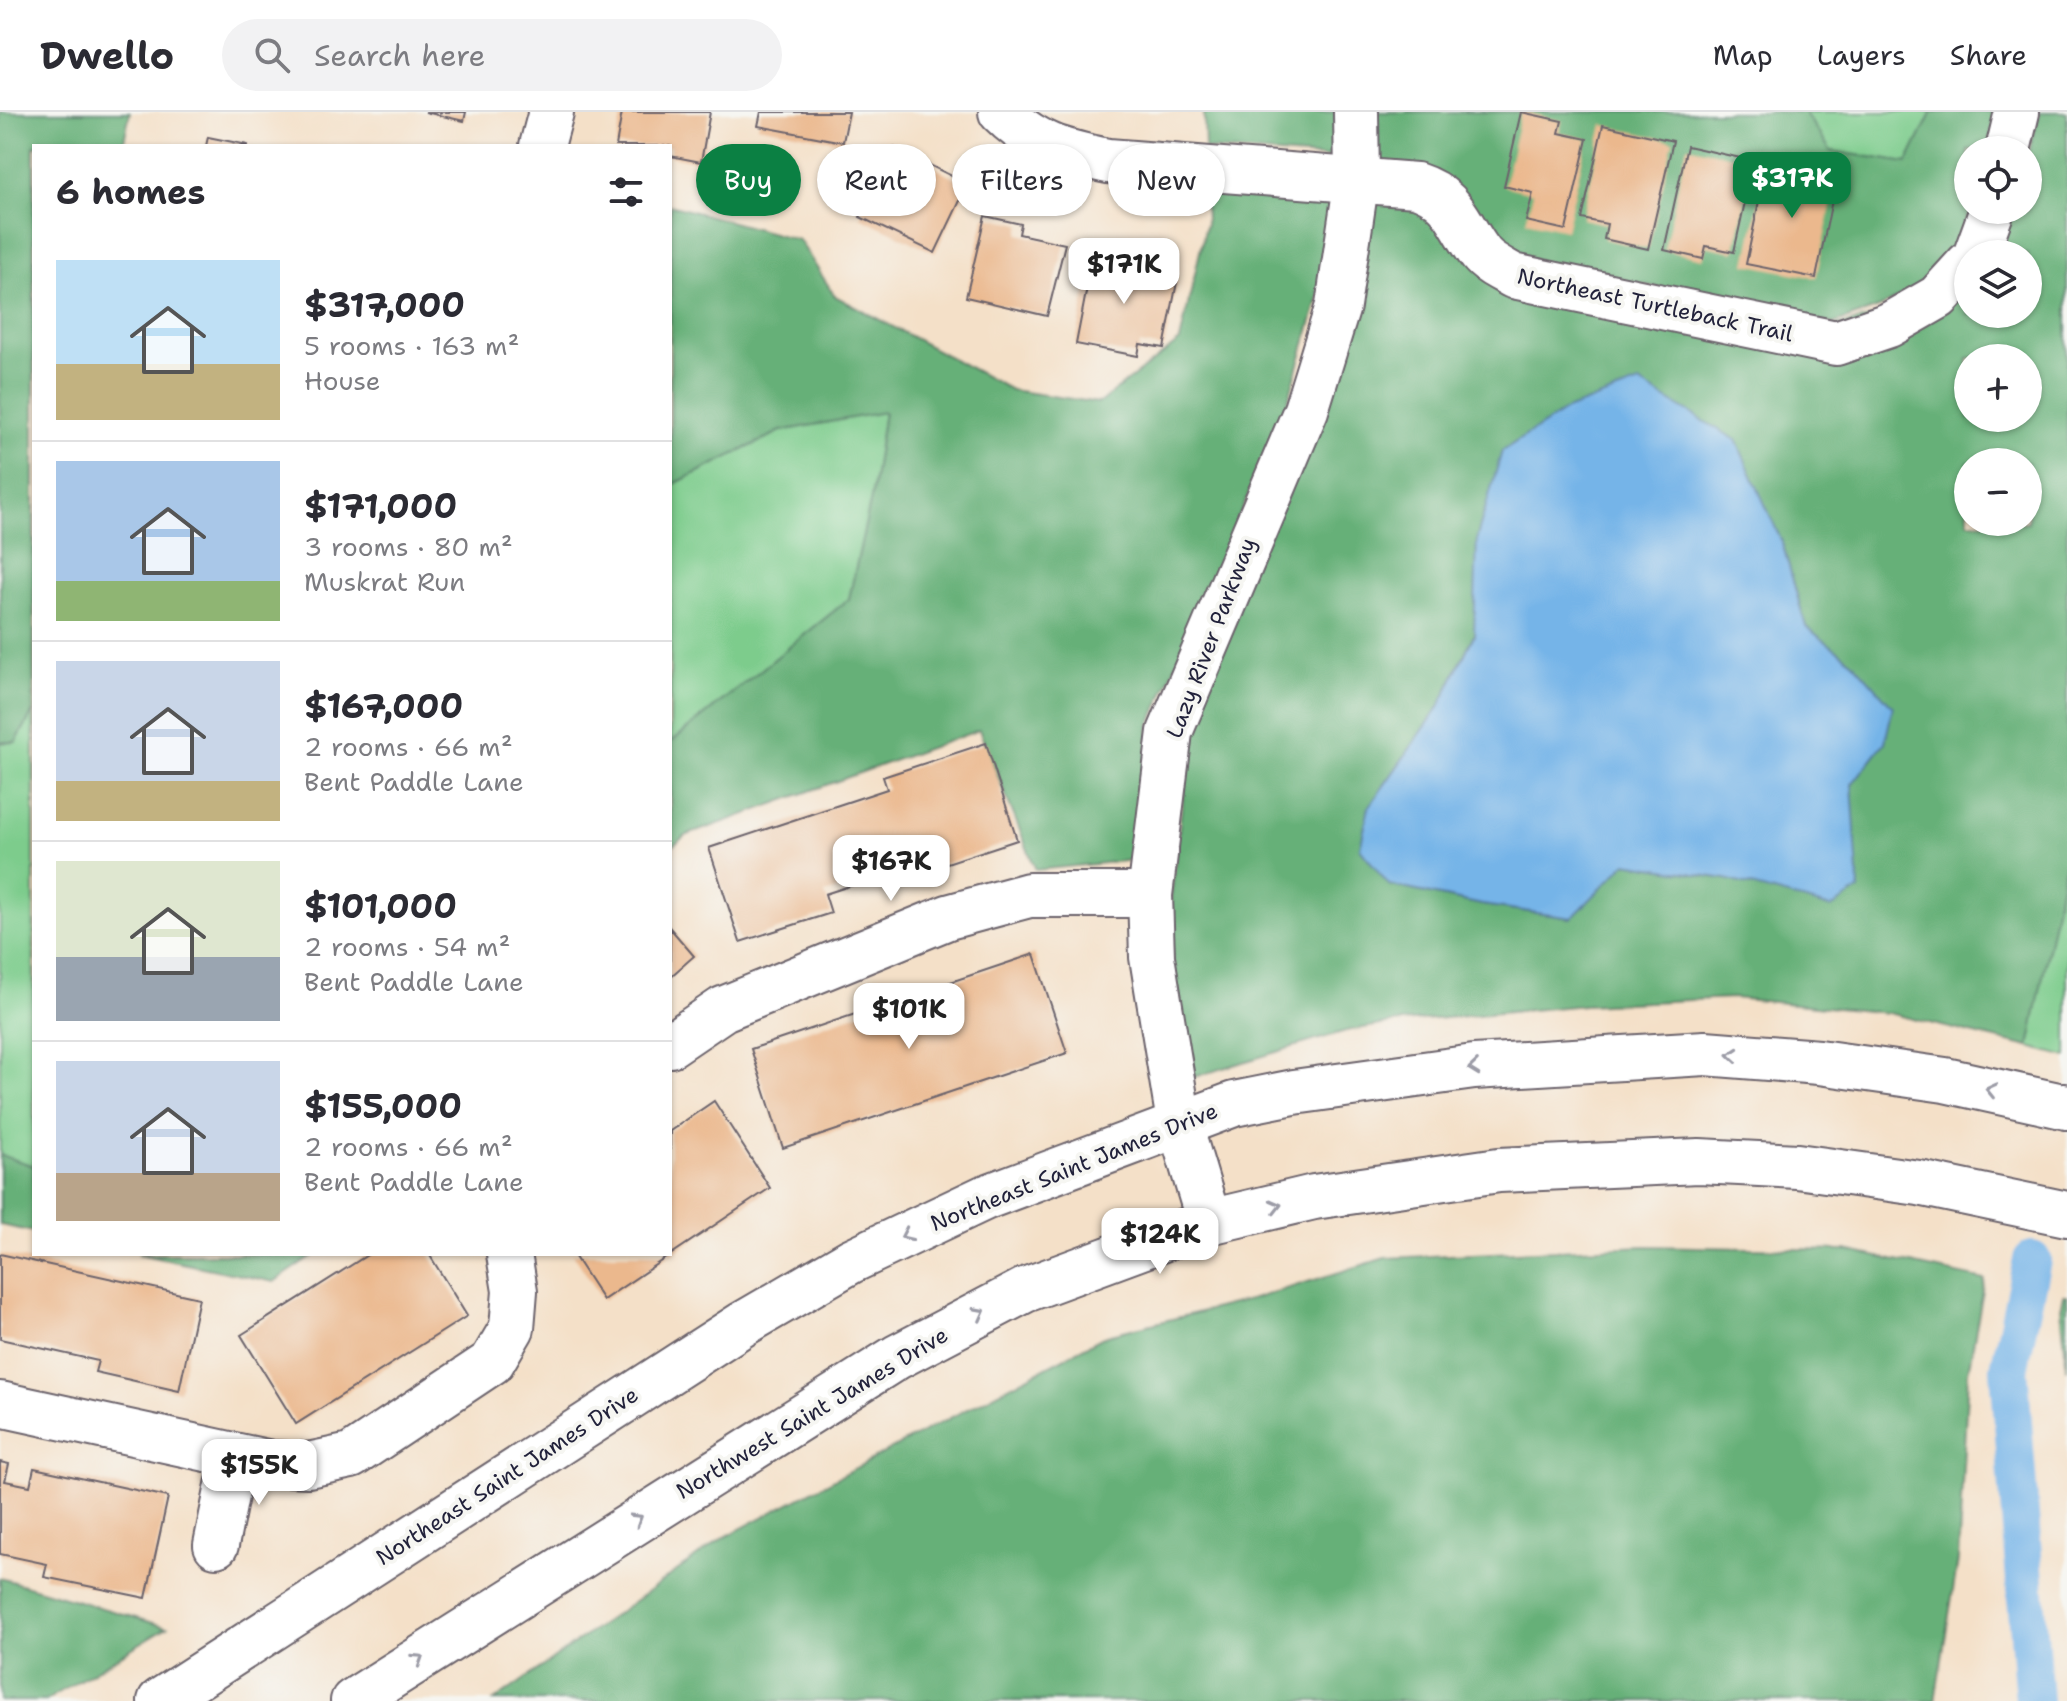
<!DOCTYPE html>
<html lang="en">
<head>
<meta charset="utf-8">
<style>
	:root { --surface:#fff; --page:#f2f2f3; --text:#2b2b33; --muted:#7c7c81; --line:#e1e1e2; --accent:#0b8043 }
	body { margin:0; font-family:"Shantell Sans",sans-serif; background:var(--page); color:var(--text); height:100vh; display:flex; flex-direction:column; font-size:30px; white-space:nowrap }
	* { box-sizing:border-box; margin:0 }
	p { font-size:26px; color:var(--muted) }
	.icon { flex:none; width:44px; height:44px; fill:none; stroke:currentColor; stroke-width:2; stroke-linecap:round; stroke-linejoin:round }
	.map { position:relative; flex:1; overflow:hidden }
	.sheet { position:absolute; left:32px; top:32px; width:640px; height:1112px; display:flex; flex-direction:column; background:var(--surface); border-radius:0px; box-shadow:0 2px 6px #0004 }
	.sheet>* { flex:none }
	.top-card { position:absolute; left:696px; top:32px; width:760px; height:72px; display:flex; gap:16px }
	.controls { position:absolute; left:1954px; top:24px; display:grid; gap:16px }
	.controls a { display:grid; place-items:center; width:88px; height:88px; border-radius:50%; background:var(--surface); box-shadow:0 2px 6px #0004; font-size:40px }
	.price { position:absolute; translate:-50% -68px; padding:0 18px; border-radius:16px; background:#fff; color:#222; font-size:26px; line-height:52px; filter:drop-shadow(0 2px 4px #0008) }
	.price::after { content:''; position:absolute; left:50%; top:48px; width:24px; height:18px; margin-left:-12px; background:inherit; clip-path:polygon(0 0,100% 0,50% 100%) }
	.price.active { background:var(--accent); color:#fff }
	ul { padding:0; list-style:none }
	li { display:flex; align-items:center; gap:24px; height:200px; padding:0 24px }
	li+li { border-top:2px solid var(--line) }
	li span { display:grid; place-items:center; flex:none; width:224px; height:160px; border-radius:0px; color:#555 }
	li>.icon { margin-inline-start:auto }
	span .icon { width:96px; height:96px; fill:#fffc; stroke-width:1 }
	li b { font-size:34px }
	h2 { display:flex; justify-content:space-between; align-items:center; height:96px; padding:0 24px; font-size:34px }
	.tag { padding:0 28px; border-radius:36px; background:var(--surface); box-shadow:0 2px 6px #0004; font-size:28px; line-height:72px }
	.tag.active { background:var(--accent); color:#fff }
	header { display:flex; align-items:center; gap:48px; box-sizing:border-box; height:112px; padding:0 40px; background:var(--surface); border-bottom:2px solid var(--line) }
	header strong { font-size:38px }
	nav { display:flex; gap:44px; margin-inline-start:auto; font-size:28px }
	.search { width:560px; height:72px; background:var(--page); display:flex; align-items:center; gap:20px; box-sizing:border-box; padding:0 28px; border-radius:44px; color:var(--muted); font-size:30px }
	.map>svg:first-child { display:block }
	.green { fill:#7dcc8c; stroke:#507764; stroke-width:2 }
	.forest { fill:#66b078; stroke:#44695a; stroke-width:2; fill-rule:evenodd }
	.water { fill:#74b4e8; stroke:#4b6b92; stroke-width:2 }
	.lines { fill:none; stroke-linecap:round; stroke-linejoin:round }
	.canal { stroke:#74b4e8; stroke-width:38 }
	.building { fill:#ebb88d }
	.minor-casing { stroke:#6c646c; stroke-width:48 }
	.major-casing { stroke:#6c646c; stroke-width:48 }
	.minor { stroke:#fff; stroke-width:44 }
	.major { stroke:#fff; stroke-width:44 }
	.oneway { stroke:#9c9ca7 }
	.labels { text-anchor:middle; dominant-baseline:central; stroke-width:8; stroke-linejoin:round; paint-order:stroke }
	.street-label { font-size:22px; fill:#22223b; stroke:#f6f6f2 }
</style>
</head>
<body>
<header>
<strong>Dwello</strong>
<div class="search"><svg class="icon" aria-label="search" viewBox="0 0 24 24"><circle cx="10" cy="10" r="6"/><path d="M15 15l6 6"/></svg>Search here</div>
<nav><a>Map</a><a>Layers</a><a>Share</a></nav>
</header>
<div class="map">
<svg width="2067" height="1589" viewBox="0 0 2067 1589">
	<rect width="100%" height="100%" fill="#f6f6f2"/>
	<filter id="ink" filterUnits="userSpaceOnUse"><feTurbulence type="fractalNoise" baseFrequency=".0125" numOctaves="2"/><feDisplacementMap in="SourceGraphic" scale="16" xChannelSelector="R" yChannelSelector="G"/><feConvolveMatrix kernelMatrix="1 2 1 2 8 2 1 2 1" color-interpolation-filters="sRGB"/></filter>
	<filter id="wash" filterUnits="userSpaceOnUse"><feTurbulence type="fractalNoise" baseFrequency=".006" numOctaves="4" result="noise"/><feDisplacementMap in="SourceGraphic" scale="32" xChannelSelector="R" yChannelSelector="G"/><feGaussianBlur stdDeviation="1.8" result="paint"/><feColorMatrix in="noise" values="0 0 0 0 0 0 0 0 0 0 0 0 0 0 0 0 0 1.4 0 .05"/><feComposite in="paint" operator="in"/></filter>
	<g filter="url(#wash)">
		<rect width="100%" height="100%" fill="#f4e0c8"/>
		<!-- green -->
		<g class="green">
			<path d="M1804 0H1932L1907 51 1831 39Z"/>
			<path d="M884 299 872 382 849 487 670 631V374L781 319Z"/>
			<path d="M34 598V1054L0 1043V631L16 630Z"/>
			<path d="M2067 740V945L2029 935Z"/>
		</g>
		<!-- forest -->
		<g class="forest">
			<path d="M0 0H130L123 34H34V598L16 630H0Z"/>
			<path d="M1204 0H1335V46L1205 37Z"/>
			<path d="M1376 0H1804L1831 39 1907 51 1932 0H1996L1987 38H1968L1970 98 1957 134 1923 171 1879 196 1833 212 1521 147 1376 49Z"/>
			<path d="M2040 0H2067V740L2029 935 1888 901 1733 886 1584 893 1392 911 1346 919 1191 966 1172 845 1171 785 1190 626 1374 87 1412 91 1441 112 1754 235 1968 181V202H2028V142H1998L2014 98H2028V43ZM1968 246H2028V306H1968ZM1968 350H2028V410H1968ZM1782 430 1806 515 1853 550 1885 630 1852 672 1853 721 1726 767 1626 751 1571 806 1482 793 1389 773 1369 695 1440 594 1474 522Z"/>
			<path d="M1205 74 1333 83 1318 189 1287 292 1150 613 1134 748 1036 758 979 618 685 724 670 736V631L849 487 872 382 884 300 781 319 670 374V93L799 128 835 184 1011 278 1099 291 1180 229 1206 112Z"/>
			<path d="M0 1043 34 1054V1120L0 1113Z"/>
			<path d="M1645 1134 1846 1138 1985 1168 1968 1260 1958 1448 1935 1589H494L723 1426 1107 1223 1253 1187 1385 1146Z"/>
			<path d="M138 1142H316L274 1170Z"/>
			<path d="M2064 1183H2067V1259L2061 1196Z"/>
			<path d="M0 1466 167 1515 45 1589H0Z"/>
		</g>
		<!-- water -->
		<path class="water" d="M1639 271 1736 328 1782 430 1806 515 1853 550 1893 595 1885 630 1852 672 1859 778 1831 796 1726 767 1626 751 1572 806 1482 793 1389 773 1360 736 1369 695 1440 594 1474 523 1477 425 1502 339 1566 298Z"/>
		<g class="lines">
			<!-- canal -->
			<path class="canal" d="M2032 1148 2009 1257 2034 1589"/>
		</g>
		<g id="blocks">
			<!-- building -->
			<g class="building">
				<path d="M425 0H466L464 9Z"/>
				<path d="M622 0H710L701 50 670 44V34H616Z"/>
				<path d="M761 0H849L843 30 758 14Z"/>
				<path d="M1521 0 1562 9 1559 21 1587 27 1566 118 1526 109 1533 81 1504 74Z"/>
				<path d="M1603 13 1673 29 1648 137 1604 127 1607 112 1582 107Z"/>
				<path d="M208 25 248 33V34H206Z"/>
				<path d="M1687 34 1754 49 1734 140 1706 134 1703 147 1664 138Z"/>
				<path d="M893 35 968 72 935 141 860 105Z"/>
				<path d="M1767 50 1837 64 1816 166 1746 152Z"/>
				<path d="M985 104 1021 112 1019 122 1065 132 1047 204 966 185Z"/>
				<path d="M1095 134 1132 141 1128 160 1177 170 1164 236 1140 232 1138 244 1076 232Z"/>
				<path d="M986 631 1017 728 941 753 939 745 825 782 831 801 740 830 709 736 887 677 883 665Z"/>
				<path d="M670 816 694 844 670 865Z"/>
				<path d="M1034 842 1067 941 783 1036 751 937Z"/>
				<path d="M714 989 770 1076 603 1188 573 1142H670V1019Z"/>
				<path d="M0 1142 199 1186 179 1279 95 1260 98 1249 0 1227Z"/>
				<path d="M369 1142H429L467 1204 296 1312 241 1223Z"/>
				<path d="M0 1350 9 1352 5 1369 30 1374 34 1356 168 1385 146 1486 44 1465 47 1452 0 1442Z"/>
			</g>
		</g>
	</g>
	<g filter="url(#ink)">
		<use href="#blocks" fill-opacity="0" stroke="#6c646c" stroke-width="2"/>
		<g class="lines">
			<!-- minor casing -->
			<g class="minor-casing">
				<g id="minor">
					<path d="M1001 0C1034 33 1064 40 1108 49L1416 73C1456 86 1458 112 1481 142 1488 151 1503 158 1513 164L1836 231 1889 213 1938 185 1968 152"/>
					<path d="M542 34 551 0"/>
					<path d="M2008 38 2017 0"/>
					<path d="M1976 142 1992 98"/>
					<path d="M670 933 723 897 948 805 1029 783H1150"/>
					<path d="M1209 1110 1179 1010 1152 845 1150 783 1170 620 1306 298 1338 194 1357 66 1356 0"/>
					<path d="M0 1292 271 1351 308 1353 351 1344 492 1250 512 1216 515 1179 509 1142"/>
					<path d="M216 1433 234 1344"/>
				</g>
			</g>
			<!-- major casing -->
			<g class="major-casing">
				<g id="major">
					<path d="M160 1589 743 1212 851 1149 984 1086 1234 992 1294 980 1474 955 1705 941 1819 950 1945 968 2067 995"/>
					<path d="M353 1589 897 1245 1025 1178 1209 1110 1314 1085 1499 1058 1699 1049 1797 1054 1919 1071 2067 1102"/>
				</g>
			</g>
			<!-- minor -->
			<use href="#minor" class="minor"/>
			<!-- major -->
			<use href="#major" class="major"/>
		</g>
		<!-- one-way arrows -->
		<defs><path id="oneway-chevron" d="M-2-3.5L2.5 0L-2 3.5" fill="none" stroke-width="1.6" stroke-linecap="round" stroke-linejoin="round" transform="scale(2)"/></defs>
		<g class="oneway">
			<use href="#oneway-chevron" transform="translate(1733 943) rotate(-175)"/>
			<use href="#oneway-chevron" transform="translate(1474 956) rotate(174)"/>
			<use href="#oneway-chevron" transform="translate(1991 978) rotate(-167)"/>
			<use href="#oneway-chevron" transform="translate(1276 1094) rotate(-14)"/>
			<use href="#oneway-chevron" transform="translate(906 1123) rotate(155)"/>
			<use href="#oneway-chevron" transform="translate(980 1201) rotate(-28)"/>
			<use href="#oneway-chevron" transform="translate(637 1407) rotate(-32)"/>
			<use href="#oneway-chevron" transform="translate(418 1547) rotate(-33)"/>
		</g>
	</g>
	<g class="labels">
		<!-- street labels -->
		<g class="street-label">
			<text transform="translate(1655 193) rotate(12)">Northeast Turtleback Trail</text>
			<text transform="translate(1211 526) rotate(-69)">Lazy River Parkway</text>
			<text transform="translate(1074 1055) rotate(-22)">Northeast Saint James Drive</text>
			<text transform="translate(812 1301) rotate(-31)">Northwest Saint James Drive</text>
			<text transform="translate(507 1364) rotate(-33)">Northeast Saint James Drive</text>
		</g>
	</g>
</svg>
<div class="controls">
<a><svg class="icon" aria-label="locate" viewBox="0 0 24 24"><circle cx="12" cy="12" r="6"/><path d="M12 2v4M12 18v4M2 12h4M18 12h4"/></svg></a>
<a><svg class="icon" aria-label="layers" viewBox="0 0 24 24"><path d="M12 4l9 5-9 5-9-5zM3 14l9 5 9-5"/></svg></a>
<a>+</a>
<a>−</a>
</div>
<b class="price active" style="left:1792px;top:108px">$317K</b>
<b class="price" style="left:1124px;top:194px">$171K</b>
<b class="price" style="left:891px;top:791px">$167K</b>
<b class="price" style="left:909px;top:939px">$101K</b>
<b class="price" style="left:1160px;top:1164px">$124K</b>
<b class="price" style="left:259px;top:1395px">$155K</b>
<div class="top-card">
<a class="tag active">Buy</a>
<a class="tag">Rent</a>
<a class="tag">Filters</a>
<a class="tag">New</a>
</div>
<section class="sheet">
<h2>6 homes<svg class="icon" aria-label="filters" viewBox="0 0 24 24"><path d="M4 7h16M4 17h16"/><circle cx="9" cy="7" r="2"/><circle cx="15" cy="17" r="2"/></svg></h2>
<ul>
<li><span style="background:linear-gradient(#bfe0f5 65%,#c2b280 0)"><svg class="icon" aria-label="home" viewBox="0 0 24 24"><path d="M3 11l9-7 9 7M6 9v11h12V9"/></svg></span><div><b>$317,000</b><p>5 rooms · 163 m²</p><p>House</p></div></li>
<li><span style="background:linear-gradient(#a9c7e8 75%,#8fb573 0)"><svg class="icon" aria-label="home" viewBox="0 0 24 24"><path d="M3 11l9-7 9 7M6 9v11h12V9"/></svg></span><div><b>$171,000</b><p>3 rooms · 80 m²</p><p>Muskrat Run</p></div></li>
<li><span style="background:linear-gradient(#c9d6e8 75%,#c2b280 0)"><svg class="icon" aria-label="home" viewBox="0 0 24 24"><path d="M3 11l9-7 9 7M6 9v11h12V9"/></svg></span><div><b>$167,000</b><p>2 rooms · 66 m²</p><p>Bent Paddle Lane</p></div></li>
<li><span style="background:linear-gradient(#dfe7d0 60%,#9aa5b1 0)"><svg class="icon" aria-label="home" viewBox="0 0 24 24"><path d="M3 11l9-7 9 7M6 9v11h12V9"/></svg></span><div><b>$101,000</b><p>2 rooms · 54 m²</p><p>Bent Paddle Lane</p></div></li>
<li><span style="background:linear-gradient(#c9d6e8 70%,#b9a48a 0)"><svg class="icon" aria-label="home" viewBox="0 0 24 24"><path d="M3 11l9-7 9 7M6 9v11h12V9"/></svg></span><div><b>$155,000</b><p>2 rooms · 66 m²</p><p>Bent Paddle Lane</p></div></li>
</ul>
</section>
</div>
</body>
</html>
